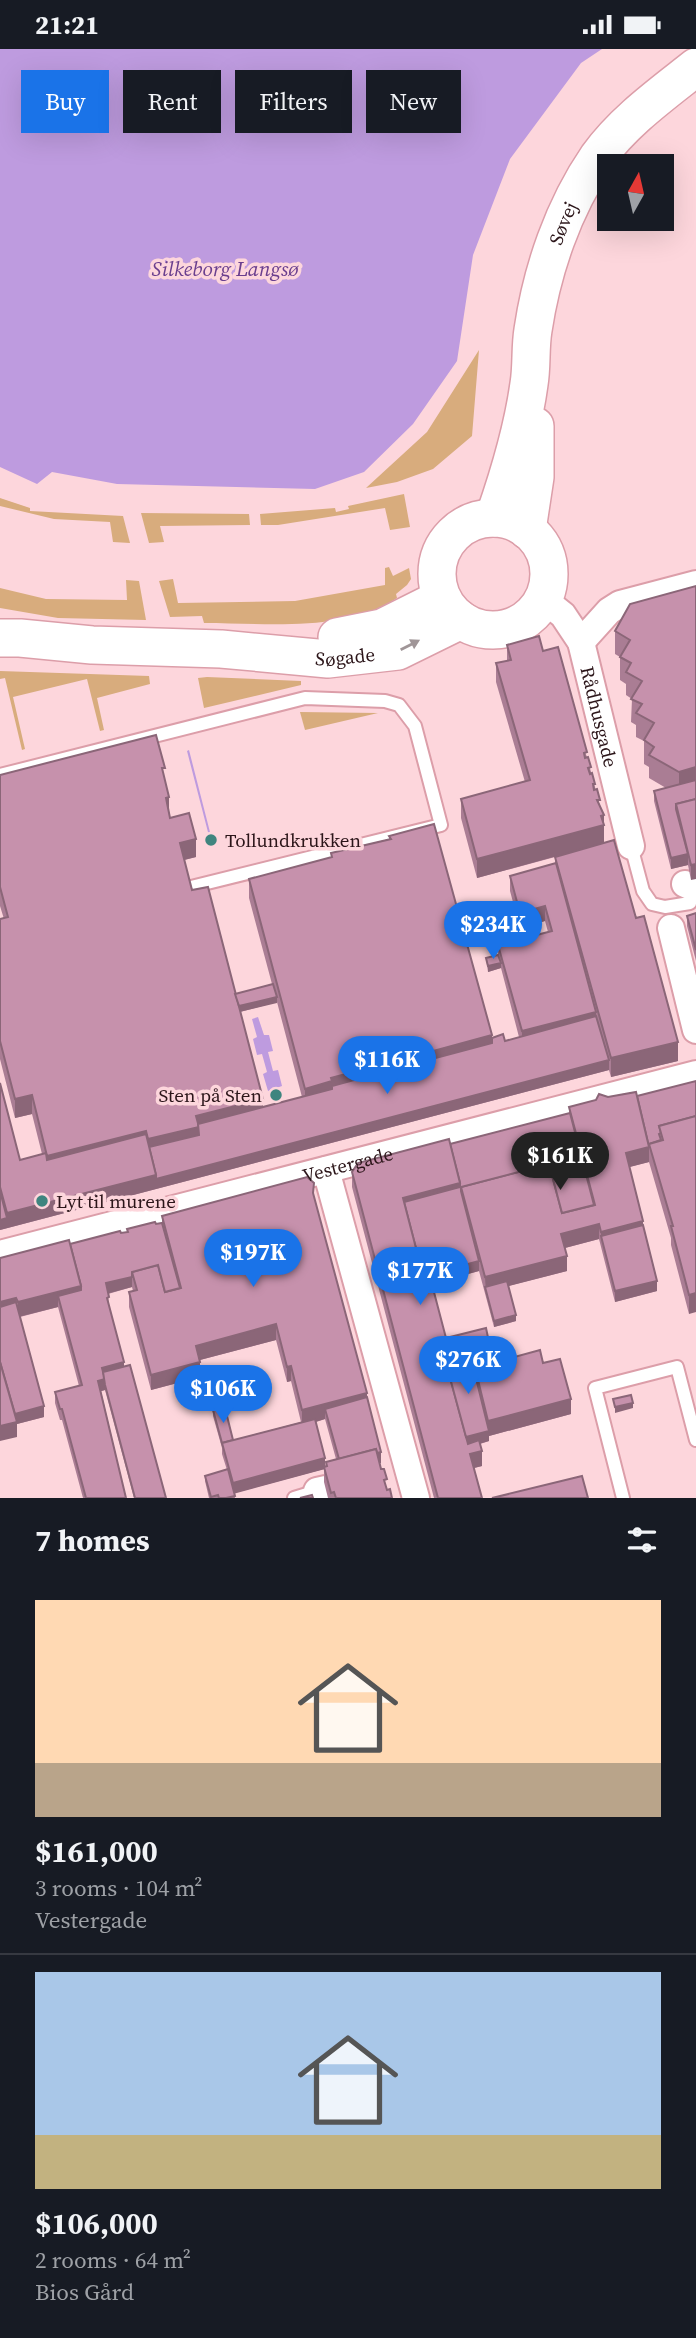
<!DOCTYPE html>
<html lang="en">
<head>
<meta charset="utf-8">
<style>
	:root { --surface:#171b24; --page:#20242c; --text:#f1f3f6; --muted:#9ea1a6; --line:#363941; --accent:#1a73e8 }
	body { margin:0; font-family:"Source Serif 4",serif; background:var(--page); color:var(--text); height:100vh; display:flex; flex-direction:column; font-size:26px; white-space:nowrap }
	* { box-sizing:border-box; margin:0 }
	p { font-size:23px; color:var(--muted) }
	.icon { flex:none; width:38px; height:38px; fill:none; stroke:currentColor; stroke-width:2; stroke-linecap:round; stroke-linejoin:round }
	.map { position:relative; height:1449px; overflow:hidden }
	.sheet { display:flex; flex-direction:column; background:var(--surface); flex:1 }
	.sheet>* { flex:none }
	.hud { position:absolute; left:21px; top:21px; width:654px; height:63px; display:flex; gap:14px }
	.needle { width:46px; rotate:8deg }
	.fabs { position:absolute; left:597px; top:105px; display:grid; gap:14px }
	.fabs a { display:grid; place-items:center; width:77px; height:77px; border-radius:0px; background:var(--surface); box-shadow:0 7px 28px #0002; font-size:35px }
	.price { position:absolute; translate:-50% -60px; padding:0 16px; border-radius:24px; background:var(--accent); color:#fff; font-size:23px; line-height:46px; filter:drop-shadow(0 2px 4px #0008) }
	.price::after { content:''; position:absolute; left:50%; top:42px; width:21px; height:16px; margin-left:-10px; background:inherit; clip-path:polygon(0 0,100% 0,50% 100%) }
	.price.selected { background:#222; color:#fff }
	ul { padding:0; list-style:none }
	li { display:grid; align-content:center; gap:14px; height:371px; padding:0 35px }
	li+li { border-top:2px solid var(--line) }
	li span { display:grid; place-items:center; height:217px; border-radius:0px; color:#555 }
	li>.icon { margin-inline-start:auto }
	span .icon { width:126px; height:126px; fill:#fffc; stroke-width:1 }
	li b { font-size:30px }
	h2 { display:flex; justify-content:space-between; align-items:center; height:84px; padding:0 35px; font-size:30px }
	.tag { padding:0 24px; border-radius:0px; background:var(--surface); box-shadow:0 7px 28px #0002; font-size:24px; line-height:63px }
	.tag.selected { background:var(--accent); color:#fff }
	.status { display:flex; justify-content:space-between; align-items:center; height:49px; padding:0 35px; background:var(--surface); direction:ltr }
	.status svg { height:19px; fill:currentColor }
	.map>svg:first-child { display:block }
	.green { fill:#d8ac7d }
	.water { fill:#be9bdf }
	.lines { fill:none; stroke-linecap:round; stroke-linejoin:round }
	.lane-casing { stroke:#dc9ea9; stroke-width:16 }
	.street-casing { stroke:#dc9ea9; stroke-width:30 }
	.secondary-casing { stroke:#dc9ea9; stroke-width:40 }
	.lane { stroke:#fff; stroke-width:12 }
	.street { stroke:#fff; stroke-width:26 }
	.secondary { stroke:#fff; stroke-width:37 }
	.wall { fill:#aa7d94; fill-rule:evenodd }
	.shaded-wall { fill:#8b6678 }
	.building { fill:#c691ac; stroke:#8b6678; stroke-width:2 }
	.oneway { fill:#a09698 }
	.poi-dot { fill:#3f857f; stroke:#fdd6dc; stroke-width:2.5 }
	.labels { text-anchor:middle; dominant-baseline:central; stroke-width:7; stroke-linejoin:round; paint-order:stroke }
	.street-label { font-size:19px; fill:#2b1519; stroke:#fdd6dc }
	.poi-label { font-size:19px; fill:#2b1519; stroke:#fdd6dc; text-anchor:start }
	.water-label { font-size:21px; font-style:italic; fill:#6a3e8e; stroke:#fdd6dc }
</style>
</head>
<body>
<div class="status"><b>21:21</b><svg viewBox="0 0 49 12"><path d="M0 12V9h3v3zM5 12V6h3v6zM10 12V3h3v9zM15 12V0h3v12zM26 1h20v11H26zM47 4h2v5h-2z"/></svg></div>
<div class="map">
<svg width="696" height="1449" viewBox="0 0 696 1449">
	<rect width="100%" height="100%" fill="#fdd6dc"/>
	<!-- green -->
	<g class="green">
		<path d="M479 301 472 387 433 420 397 433 366 439 427 383Z"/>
		<path d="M404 445 410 478 390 481 385 459 278 476H261L260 465 335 459 336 463 349 460 348 457Z"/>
		<path d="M0 449 30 459V462L123 467 130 494 113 493 110 473 54 470 0 457Z"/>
		<path d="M141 464 249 465 250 476 160 477 164 493 149 494Z"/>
		<path d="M389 518 393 527 409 519 411 530 407 536 396 545 397 549C346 584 263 574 204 574L202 567 170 568 159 532 173 530 178 554 295 552 385 536V519Z"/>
		<path d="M126 531 139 532 146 571 58 569 0 559V539L46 550 127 551Z"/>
		<path d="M0 622 149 627 150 635 97 649 104 681 100 682 87 630 13 648 25 700 22 701 5 629 0 630Z"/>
		<path d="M207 628 301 632V636L204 659 198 629Z"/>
		<path d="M300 663 378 664 305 681Z"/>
	</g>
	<!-- water -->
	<g class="water">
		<path d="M0 0H602L581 14 510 110 473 206 457 312 413 375 364 423 315 440 117 435 52 423 37 435 0 418Z"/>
		<path d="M189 701 211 787 215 786 218 795 208 797 205 789 209 787 187 702Z"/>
		<path d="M258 968 264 986H269L273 1002 268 1003 273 1022 278 1021 282 1037 268 1042 263 1025 267 1023 262 1005 257 1006 253 990 257 988 252 970Z"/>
	</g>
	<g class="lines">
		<!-- lane casing -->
		<g class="lane-casing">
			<g id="lane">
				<path d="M0 726 305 649 385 652 399 656 415 677 441 776 187 839"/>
				<path d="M631 797 643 842 652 855 665 858 690 854"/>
				<path d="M294 1449 317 1442"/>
				<path d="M623 1449 595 1339 677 1318 696 1391"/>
			</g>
		</g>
		<!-- street casing -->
		<g class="street-casing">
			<g id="street">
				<path id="s1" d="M543 550 563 566 581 593 631 797"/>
				<path d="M581 593 609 562 620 555 696 535"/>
				<path d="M685 835 696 840"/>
				<path d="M671 879 696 981"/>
				<path d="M326 1121 416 1449"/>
				<path id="s2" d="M0 1205 696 1025"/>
				<path d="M317 1442 326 1440"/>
			</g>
		</g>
		<!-- secondary casing -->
		<g class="secondary-casing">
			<g id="secondary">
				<path id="s3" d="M494 469C509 426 523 379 529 335 532 317 530 299 533 281 542 221 563 159 598 108 624 72 662 45 696 18"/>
				<circle cx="493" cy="525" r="56"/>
				<path d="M527 481 535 428V377"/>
				<path d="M337 588 382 579 442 549"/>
				<path id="s4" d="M0 589H20L92 596 221 600 328 610 398 602 461 571"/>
			</g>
		</g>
		<!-- lane -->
		<use href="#lane" class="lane"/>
		<!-- street -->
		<use href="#street" class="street"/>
		<!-- secondary -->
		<use href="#secondary" class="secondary"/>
	</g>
	<!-- wall -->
	<g class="wall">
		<path d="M696 537 691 831 688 816 671 820 654 752V742L666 739 649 729V718L644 715V692L636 688V676L631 673 632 650 626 646V635L620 631V608L615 605V582Z"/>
		<path d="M507 596 543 602 587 708 600 757 604 766V794L636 869 678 1012 611 1028 609 1021 0 1181V1034L20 1111 42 1105 32 1065 15 1069 0 1010V870H4L0 857V726L165 732 170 769 196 808 184 811 192 841 235 945 272 935 249 849V830L331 808V804L389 790V787L492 989 505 992 519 988 501 919 488 923 486 909 498 906V896L548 883 545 872 520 879 510 842V827L555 815V808L477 829 461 769V750L525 733 496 633V614L507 612ZM277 953 302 1048 263 1058 240 963Z"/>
		<path d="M696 864V912L687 877V867Z"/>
		<path d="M696 1032 689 1265 671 1196V1189L649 1113 629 1118 657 1242 615 1253 599 1190 565 1199 567 1222 508 1237 516 1272 494 1278 479 1222 457 1228 453 1213 428 1219 446 1289 490 1313 479 1316V1322L475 1323 478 1335 507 1324V1310L543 1314 571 1365 489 1387V1392L480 1395 482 1417 474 1419 482 1449H434L352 1138V1123L450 1095 569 1064V1058L608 1048 637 1047Z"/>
		<path d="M314 1149 367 1348 381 1414H380L387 1441 392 1449H328L324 1433V1420L234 1444 235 1449H209L205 1432V1427L227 1421 222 1405V1399L213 1367V1361L233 1391 301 1373 291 1332 287 1333 276 1291 200 1311V1328L151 1341 129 1258V1243L133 1242 132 1238 108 1245 109 1258 124 1318 166 1449H134L105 1341 101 1342 126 1449H83L62 1371H60L55 1354V1343L79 1337 58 1258 20 1268 44 1368 17 1375V1388L0 1209 127 1183V1180L162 1174V1167ZM325 1370 336 1410 326 1413 325 1418 316 1373Z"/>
	</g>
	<!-- shaded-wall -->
	<g class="shaded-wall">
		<path d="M696 718V742L679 746V723Z"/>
		<path d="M169 748V767L166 749Z"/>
		<path d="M604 766V794L477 829V810Z"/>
		<path d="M196 790V808L180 812V794Z"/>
		<path d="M688 805V816L671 820V809Z"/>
		<path d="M696 815V830L691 831V816Z"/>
		<path d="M545 857V872L520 879V864Z"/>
		<path d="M501 914V919L488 923V917Z"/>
		<path d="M277 948V954L235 964V958Z"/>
		<path d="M596 963V978L522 998V982Z"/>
		<path d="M492 986V1005L400 1038V1019L426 1004Z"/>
		<path d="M678 993V1012L611 1028V1009Z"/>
		<path d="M398 1011V1030L305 1058V1040L331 1029Z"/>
		<path d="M609 1011V1021L0 1181V1171L7 1169V1164Z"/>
		<path d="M32 1046V1065L15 1069V1050Z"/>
		<path d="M263 1050V1069L148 1109V1090L196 1067Z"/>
		<path d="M146 1082V1100L47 1126V1107Z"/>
		<path d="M649 1098V1113L626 1119V1104Z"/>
		<path d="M460 1134V1149L405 1163 403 1149Z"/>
		<path d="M643 1172V1187H601V1198V1183Z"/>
		<path d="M599 1175V1190L561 1200V1185Z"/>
		<path d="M453 1202V1213L418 1222V1211Z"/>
		<path d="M567 1207V1222L486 1243 485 1228Z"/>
		<path d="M479 1212V1222L457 1228V1218Z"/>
		<path d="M132 1228V1238L106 1245V1234Z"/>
		<path d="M657 1232V1242L615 1253V1242Z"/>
		<path d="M81 1237V1252L58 1247V1258L18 1268V1253Z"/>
		<path d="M696 1244V1263L689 1265V1246Z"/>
		<path d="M16 1249V1264L0 1268V1253Z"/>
		<path d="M516 1266V1272L494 1278V1272Z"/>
		<path d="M276 1275V1291L196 1312V1297Z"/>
		<path d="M490 1298V1313L479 1316V1322L472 1324H448L445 1310Z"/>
		<path d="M124 1313V1324L103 1329 102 1319Z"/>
		<path d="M200 1313V1328L151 1341V1326Z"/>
		<path d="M291 1317V1332L287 1333V1318Z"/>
		<path d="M105 1330V1341L98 1343V1332Z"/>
		<path d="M367 1344V1359L325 1360V1370L302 1377V1361Z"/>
		<path d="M571 1350V1365L489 1387V1392L465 1399V1388L488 1382V1372Z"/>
		<path d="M633 1354V1359L615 1364V1358Z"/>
		<path d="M44 1357V1368L17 1375V1388L0 1392V1377L14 1365Z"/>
		<path d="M482 1402V1417L470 1420V1405Z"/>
		<path d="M381 1403V1414L340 1424V1413Z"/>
		<path d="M325 1409V1420L233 1445V1434Z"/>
	</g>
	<!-- building -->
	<g class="building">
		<path d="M696 537V718L679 723 649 706 654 698 644 691 654 674 636 664 642 655 631 650 642 632 626 623 631 614 620 608 630 591 615 582 630 555Z"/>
		<path d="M539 587 543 602 558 598 587 703 584 704 585 709 588 708 591 718 588 719 590 725 592 724 595 735H593L594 741 597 740 600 751H597L604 766 601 767 604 776 477 810 461 750 530 731 496 614 511 611 507 596Z"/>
		<path d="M156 686 165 719H162L169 748 166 749 170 769 189 764 196 790 180 794 192 841 208 838 263 1050 196 1067 199 1078 148 1090 146 1082 47 1107 32 1046 15 1050 0 992V870L8 868 0 838V726Z"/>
		<path d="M696 731V750L676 755V760L688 805 671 809 654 742Z"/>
		<path d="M696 750V815L691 816 676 755Z"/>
		<path d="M434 775 492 986 426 1004 428 1012 400 1019 398 1011 331 1029 332 1032 305 1040 249 830 332 808 331 804 391 790 389 787Z"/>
		<path d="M614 791 636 869 644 867 678 993 611 1009 555 808Z"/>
		<path d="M556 814 596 963 522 982 498 896 552 882 545 857 520 864 510 827Z"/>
		<path d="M696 864V901L687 867Z"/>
		<path d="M498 906 501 914 488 917 486 909Z"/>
		<path d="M273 935 277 948 239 957 235 945Z"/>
		<path d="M596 967 609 1011 156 1130V1126L149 1098 199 1086 198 1075 332 1040V1037L398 1019 400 1027 428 1020V1011L492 994V989L503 985 505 992Z"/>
		<path d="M696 1032V1067L659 1077 661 1084 659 1085 661 1091 649 1095V1098L637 1047Z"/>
		<path d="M0 1034 20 1111 46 1104 47 1111 146 1085 156 1126 7 1164 0 1138Z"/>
		<path d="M636 1043 649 1098 626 1104 643 1172 601 1183 599 1175 561 1185 567 1207 485 1228 461 1138 549 1115 562 1164 595 1156 569 1058 596 1051 599 1045 608 1048Z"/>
		<path d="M570 1064 594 1156 562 1164 549 1115 461 1138V1142L479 1212 457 1218 453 1202 426 1209 424 1205 418 1207 404 1153 460 1138V1134L450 1095Z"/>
		<path d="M696 1067V1244L689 1246 671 1177H673L649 1095 663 1091 659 1077Z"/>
		<path d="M449 1090 460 1134 403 1149 418 1207 424 1205 446 1289 486 1279 490 1298 445 1310 468 1395 479 1391 482 1402 470 1405 482 1449H438L352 1123 358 1114Z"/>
		<path d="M307 1128 314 1134 313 1144 367 1344 302 1361 291 1317 287 1318 276 1275 196 1297 200 1313 151 1326 129 1243 137 1241 132 1223 158 1216 165 1243 181 1239 162 1167Z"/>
		<path d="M0 1142 7 1169 0 1171Z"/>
		<path d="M155 1173 156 1175 162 1174 180 1239 165 1243 158 1216 132 1223V1228L106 1234 109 1248 107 1249 124 1313 102 1319 105 1330 98 1332 126 1449H86L62 1360H60L55 1343 82 1336 58 1247 81 1241V1237L70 1195 120 1182 121 1184 128 1183 127 1180Z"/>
		<path d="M643 1176 657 1232 615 1242 601 1187Z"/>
		<path d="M69 1191 81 1237 18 1253 16 1249 0 1253V1209Z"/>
		<path d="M507 1232 516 1266 494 1272 485 1238Z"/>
		<path d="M16 1253 44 1357 15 1365 0 1313V1258Z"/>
		<path d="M540 1301 543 1314 560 1310 571 1350 488 1372 478 1331 510 1323 507 1310Z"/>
		<path d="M477 1306 479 1311 472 1313 489 1382 466 1388 446 1314Z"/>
		<path d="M0 1313 17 1373 0 1377Z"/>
		<path d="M130 1316 166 1449H135L105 1336 103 1323Z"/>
		<path d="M631 1346 633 1354 615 1358 613 1350Z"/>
		<path d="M367 1348 381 1403 377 1404 376 1400 339 1410 325 1360Z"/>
		<path d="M225 1359 233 1391 222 1394 213 1361Z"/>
		<path d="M315 1370 325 1409 233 1434 222 1394Z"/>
		<path d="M376 1400 381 1420H384L387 1430 384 1431 387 1441 390 1440 392 1449H336L334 1443 331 1444 324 1418 327 1417 326 1413Z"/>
		<path d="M228 1420 235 1447 226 1449H219L218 1446 211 1448 205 1427Z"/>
		<path d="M582 1427 588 1449H492Z"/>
		<path d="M312 1446 313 1449H300Z"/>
	</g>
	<!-- one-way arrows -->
	<defs><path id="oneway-solid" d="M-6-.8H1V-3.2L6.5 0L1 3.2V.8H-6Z" transform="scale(1.75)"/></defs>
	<use class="oneway" href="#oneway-solid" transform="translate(410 596) rotate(-27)"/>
	<!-- markers -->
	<g class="poi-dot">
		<circle cx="211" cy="791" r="7"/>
		<circle cx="276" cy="1046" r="7"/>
		<circle cx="42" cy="1152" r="7"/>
	</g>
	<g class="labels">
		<!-- street labels -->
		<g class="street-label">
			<text stroke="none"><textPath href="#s3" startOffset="304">Søvej</textPath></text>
			<text stroke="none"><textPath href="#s4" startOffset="346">Søgade</textPath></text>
			<text stroke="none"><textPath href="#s1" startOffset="135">Rådhusgade</textPath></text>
			<text stroke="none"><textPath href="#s2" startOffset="359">Vestergade</textPath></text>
		</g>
		<!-- poi labels -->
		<g class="poi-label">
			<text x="225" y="791">Tollundkrukken</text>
			<text x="262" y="1046" text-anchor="end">Sten på Sten</text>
			<text x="56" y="1152">Lyt til murene</text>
		</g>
		<!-- water labels -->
		<g class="water-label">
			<text x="225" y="219">Silkeborg Langsø</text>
		</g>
	</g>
</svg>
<div class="fabs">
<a><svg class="needle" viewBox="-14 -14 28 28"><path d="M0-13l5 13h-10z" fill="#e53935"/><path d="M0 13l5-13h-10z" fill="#9ea1a6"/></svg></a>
</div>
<b class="price" style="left:493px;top:912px">$234K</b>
<b class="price" style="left:387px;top:1047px">$116K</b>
<b class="price selected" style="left:560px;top:1143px">$161K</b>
<b class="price" style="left:253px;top:1240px">$197K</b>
<b class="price" style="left:420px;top:1258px">$177K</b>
<b class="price" style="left:468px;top:1347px">$276K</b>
<b class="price" style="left:223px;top:1376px">$106K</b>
<div class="hud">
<a class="tag selected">Buy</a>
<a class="tag">Rent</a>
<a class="tag">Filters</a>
<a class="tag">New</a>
</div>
</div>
<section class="sheet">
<h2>7 homes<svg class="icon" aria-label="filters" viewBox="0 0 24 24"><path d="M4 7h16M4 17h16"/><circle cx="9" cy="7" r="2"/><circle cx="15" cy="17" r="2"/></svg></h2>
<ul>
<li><span style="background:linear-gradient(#ffd9b3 75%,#b9a48a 0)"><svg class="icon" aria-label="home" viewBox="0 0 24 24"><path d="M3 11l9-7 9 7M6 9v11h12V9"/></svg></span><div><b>$161,000</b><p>3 rooms · 104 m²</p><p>Vestergade</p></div></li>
<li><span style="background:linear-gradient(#a9c7e8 75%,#c2b280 0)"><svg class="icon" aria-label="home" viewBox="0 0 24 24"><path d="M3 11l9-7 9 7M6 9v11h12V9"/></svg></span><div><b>$106,000</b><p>2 rooms · 64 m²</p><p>Bios Gård</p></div></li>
</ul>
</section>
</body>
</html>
